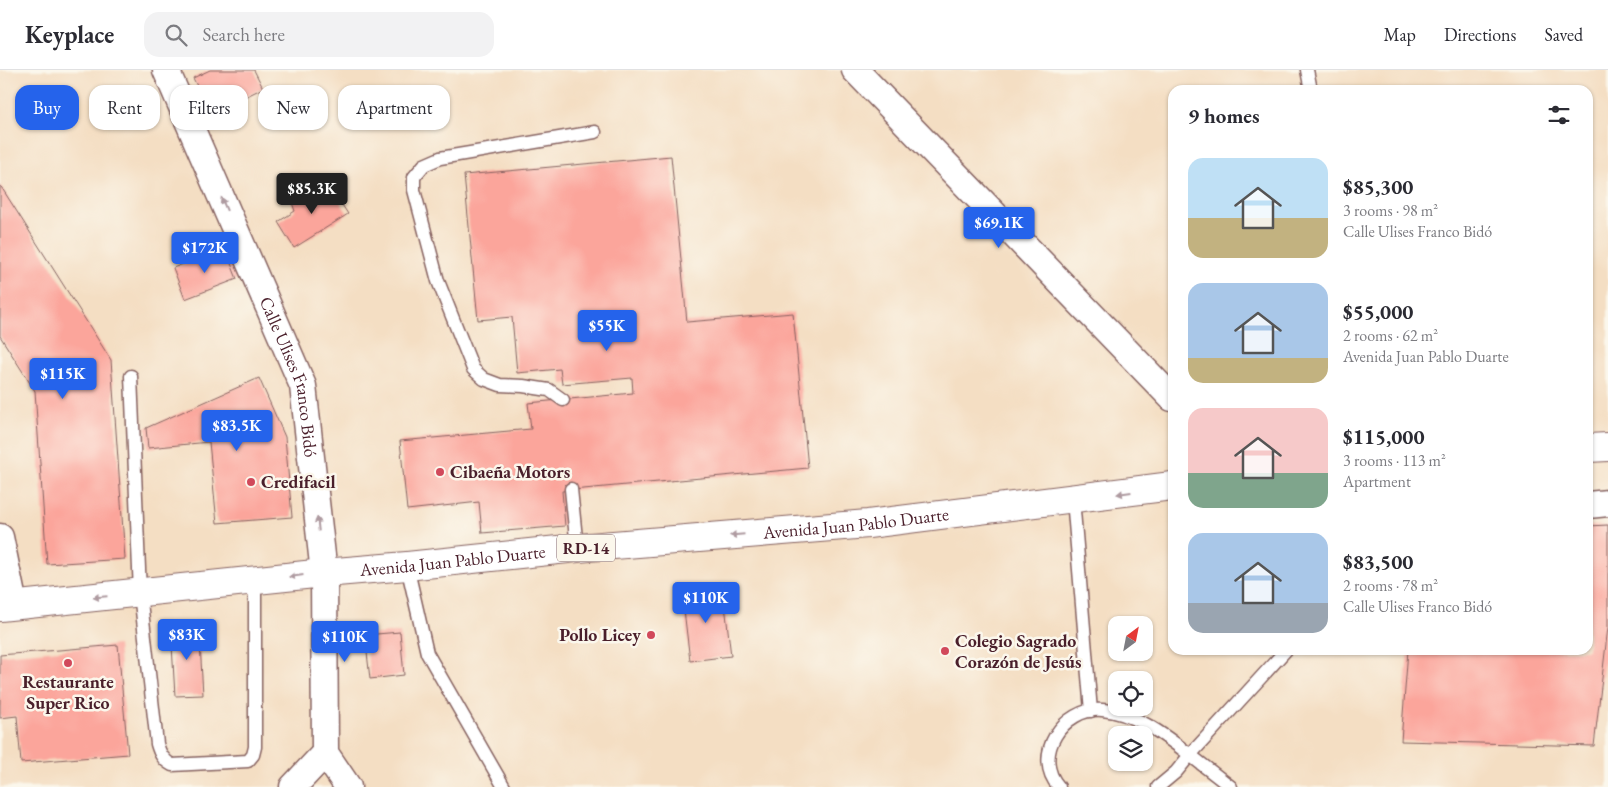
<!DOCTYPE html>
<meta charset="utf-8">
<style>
body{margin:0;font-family:"EB Garamond",serif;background:#f2f2f3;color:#2b2b33;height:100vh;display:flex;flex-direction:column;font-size:19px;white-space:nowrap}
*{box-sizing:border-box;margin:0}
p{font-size:16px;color:#7c7c81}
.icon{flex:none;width:28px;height:28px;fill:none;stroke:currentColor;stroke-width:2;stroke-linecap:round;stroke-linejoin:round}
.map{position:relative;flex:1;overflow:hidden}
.panel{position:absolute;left:1168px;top:15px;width:425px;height:570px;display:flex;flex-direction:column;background:#fff;border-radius:15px;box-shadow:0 1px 4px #0004}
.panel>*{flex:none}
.top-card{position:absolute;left:15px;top:15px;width:475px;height:45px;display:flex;gap:10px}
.needle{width:32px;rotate:32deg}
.fabs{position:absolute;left:1108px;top:546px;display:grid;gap:10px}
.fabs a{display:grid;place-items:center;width:45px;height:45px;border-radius:10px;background:#fff;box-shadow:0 1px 4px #0004;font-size:25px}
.price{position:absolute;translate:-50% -42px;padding:0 11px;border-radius:5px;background:#2563eb;color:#fff;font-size:16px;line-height:32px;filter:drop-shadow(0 1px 2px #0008)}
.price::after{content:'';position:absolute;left:50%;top:30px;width:15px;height:11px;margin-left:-8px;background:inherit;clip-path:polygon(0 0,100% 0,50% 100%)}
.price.on{background:#222;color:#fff}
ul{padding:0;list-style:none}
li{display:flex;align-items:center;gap:15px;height:125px;padding:0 20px}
li span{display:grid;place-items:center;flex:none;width:140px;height:100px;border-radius:15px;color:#555}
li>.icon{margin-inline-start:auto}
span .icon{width:60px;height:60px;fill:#fffc;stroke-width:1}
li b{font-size:21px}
h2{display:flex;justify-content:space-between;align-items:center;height:60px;padding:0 20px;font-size:21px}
.chip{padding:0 18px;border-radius:15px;background:#fff;box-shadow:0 1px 4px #0004;font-size:18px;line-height:45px}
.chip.on{background:#2563eb;color:#fff}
header{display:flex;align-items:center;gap:30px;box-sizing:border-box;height:70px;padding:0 25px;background:#fff;border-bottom:1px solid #e1e1e2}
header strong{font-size:24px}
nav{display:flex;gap:28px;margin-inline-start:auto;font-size:18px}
.search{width:350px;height:45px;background:#f2f2f3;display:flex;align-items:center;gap:12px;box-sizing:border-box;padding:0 18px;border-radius:15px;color:#7c7c81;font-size:19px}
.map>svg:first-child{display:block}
.building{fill:#fba59b}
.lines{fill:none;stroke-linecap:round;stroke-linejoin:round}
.service-casing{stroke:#866260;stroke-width:15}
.minor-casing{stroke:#866260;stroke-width:29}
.primary-casing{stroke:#866260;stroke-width:30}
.service{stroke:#fff;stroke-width:12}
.minor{stroke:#fff;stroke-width:26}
.primary{stroke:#fff;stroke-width:28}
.oneway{fill:#ae9aa0}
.poi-dot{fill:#d1495b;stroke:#fbf7ec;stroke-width:2}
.labels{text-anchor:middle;stroke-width:5;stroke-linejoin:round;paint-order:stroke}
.shield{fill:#fbf7ec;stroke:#7f6065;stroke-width:1}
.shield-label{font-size:16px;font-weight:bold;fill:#4a1f2b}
.street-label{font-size:18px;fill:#4a1f2b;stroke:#fbf7ec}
.poi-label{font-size:18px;font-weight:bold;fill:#4a1f2b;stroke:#fbf7ec;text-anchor:start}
</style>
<header>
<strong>Keyplace</strong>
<div class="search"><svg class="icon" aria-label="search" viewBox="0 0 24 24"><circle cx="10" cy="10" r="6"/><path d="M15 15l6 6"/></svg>Search here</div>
<nav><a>Map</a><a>Directions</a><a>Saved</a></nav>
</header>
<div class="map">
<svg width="1608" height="717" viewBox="0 0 1608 717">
<rect width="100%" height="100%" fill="#fbf7ec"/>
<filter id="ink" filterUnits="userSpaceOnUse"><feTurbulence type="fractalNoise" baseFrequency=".02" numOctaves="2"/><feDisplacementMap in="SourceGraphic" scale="10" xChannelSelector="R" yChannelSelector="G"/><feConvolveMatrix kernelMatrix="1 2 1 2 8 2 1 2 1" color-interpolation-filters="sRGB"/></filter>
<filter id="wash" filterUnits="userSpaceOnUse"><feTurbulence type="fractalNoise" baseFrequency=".0096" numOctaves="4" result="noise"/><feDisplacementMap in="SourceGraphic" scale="20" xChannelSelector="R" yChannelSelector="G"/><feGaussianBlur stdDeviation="1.12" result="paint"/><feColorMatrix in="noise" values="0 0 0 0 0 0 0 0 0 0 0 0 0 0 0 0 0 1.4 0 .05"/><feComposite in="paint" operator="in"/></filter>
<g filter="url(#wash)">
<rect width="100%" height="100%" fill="#f4dec3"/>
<g id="blocks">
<!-- building -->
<g class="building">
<polygon points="210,0 254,0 263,18 211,44 193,8"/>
<polygon points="671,86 687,252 793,243 808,398 562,421 565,456 482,463 479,432 407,440 400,371 531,359 528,333 633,323 632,308 562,314 560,299 517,303 512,247 478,250 464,105"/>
<polygon points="0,115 111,290 125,489 47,494 35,321 0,266"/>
<polygon points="324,115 327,121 331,118 348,144 294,178 278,152 295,141 291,130"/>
<polygon points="225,178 237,209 185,229 173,198"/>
<polygon points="259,308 285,367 292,447 217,453 209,372 148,378 146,358"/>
<polygon points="1608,455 1608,557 1594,676 1401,671 1408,580 1588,580 1588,456"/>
<polygon points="723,518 731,586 690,591 682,523"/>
<polygon points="199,556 203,625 175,626 171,558"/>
<polygon points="400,562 404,605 370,609 365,565"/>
<polygon points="118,575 128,684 21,693 17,646 0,648 0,585"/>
</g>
</g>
</g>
<g filter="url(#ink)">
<use href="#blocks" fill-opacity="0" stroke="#866260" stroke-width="1"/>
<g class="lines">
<defs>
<g id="service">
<polyline points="1307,0 1311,20"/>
<path d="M131,306l9,217 17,151c3,10 6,16 15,21l76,-4 5,-6 2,-8v-166"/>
<polyline points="563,330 549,320 523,316 500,315 484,309 473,299 438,211 414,120 414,107 424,95 440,88 595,62"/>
<polyline points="571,419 577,478"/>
<polyline points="1073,429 1091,641"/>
<polyline points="407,496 427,583 504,717"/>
<path d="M1059,717c-28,-31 4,-80 43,-77 32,2 64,26 88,45l-14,17 -18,15"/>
<polyline points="1231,717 1190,685 1286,580"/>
</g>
<g id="minor">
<path id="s1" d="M166,0l137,316 21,187 1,180 23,34"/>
<polyline points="855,0 1172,328"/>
<polyline points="1588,435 1608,433"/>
<polyline points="0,467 14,535"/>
<polyline points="293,717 325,683"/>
</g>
<g id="primary">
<polyline points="1588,378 1608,377"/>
<path id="s2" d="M0,537l324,-34 83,-7 170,-18 291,-24 304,-38"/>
</g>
</defs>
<!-- service casing -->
<use href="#service" class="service-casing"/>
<!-- minor casing -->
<use href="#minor" class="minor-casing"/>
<!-- primary casing -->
<use href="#primary" class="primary-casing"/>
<!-- service -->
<use href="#service" class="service"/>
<!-- minor -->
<use href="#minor" class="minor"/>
<!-- primary -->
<use href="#primary" class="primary"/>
</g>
<!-- one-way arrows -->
<defs><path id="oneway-solid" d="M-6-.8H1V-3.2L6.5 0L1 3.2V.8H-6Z" transform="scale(1.25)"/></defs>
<g class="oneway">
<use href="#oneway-solid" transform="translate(224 134) rotate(-113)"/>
<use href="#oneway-solid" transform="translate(1124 423) rotate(172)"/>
<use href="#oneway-solid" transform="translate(318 454) rotate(-96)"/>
<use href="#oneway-solid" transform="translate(737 465) rotate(175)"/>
<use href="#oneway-solid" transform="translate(296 506) rotate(173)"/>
<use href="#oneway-solid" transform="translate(100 527) rotate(175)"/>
</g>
</g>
<!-- markers -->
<g class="poi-dot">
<circle cx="440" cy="402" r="5"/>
<circle cx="251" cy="412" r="5"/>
<circle cx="651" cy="565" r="5"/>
<circle cx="945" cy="581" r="5"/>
<circle cx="68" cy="593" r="5"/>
</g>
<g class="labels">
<!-- shield labels -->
<rect class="shield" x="557" y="464.5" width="58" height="27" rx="4"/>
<g class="shield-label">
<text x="586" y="484">RD-14</text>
</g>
<!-- street labels -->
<g class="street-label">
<text dy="6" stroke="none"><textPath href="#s1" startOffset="332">Calle Ulises Franco Bidó</textPath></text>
<text dy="6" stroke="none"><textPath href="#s2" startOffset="860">Avenida Juan Pablo Duarte</textPath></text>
<text dy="6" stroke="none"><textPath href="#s2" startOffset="455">Avenida Juan Pablo Duarte</textPath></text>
</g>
<!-- poi labels -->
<g class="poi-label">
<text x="450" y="408">Cibaeña Motors</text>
<text x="261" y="418">Credifacil</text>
<text x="641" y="571" text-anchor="end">Pollo Licey</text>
<text x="955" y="577">Colegio Sagrado<tspan x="955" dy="21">Corazón de Jesús</tspan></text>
<text x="68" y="618" text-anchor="middle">Restaurante<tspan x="68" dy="21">Super Rico</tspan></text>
</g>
</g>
</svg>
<div class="fabs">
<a><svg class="needle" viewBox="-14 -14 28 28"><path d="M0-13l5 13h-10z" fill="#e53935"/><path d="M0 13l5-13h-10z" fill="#7c7c81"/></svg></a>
<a><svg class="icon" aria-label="locate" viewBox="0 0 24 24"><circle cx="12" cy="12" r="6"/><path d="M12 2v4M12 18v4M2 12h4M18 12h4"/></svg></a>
<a><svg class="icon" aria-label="layers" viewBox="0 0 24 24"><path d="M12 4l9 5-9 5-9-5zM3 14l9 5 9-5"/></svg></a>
</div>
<b class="price on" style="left:312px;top:145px">$85.3K</b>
<b class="price" style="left:999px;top:179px">$69.1K</b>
<b class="price" style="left:205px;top:204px">$172K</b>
<b class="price" style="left:607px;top:282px">$55K</b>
<b class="price" style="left:63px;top:330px">$115K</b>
<b class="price" style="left:237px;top:382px">$83.5K</b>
<b class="price" style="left:706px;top:554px">$110K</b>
<b class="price" style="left:187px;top:591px">$83K</b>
<b class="price" style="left:345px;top:593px">$110K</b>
<div class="top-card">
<a class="chip on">Buy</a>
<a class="chip">Rent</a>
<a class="chip">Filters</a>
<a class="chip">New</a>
<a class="chip">Apartment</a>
</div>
<section class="panel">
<h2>9 homes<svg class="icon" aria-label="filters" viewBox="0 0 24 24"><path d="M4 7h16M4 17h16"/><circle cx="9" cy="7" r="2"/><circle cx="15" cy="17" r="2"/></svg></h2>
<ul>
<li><span style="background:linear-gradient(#bfe0f5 60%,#c2b280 0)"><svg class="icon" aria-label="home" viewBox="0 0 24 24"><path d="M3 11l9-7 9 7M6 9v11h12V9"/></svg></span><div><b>$85,300</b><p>3 rooms · 98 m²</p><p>Calle Ulises Franco Bidó</p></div></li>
<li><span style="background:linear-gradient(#a9c7e8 75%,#c2b280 0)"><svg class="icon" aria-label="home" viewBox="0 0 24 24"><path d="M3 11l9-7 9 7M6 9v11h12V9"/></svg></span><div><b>$55,000</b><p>2 rooms · 62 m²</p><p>Avenida Juan Pablo Duarte</p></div></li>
<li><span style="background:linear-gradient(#f6c9c9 65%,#7fa58c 0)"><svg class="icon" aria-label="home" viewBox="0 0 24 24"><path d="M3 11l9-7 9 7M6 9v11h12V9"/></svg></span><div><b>$115,000</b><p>3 rooms · 113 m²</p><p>Apartment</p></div></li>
<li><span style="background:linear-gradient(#a9c7e8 70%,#9aa5b1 0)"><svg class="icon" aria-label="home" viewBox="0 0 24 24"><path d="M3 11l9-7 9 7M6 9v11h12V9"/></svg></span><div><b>$83,500</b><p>2 rooms · 78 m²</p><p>Calle Ulises Franco Bidó</p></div></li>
</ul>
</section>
</div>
